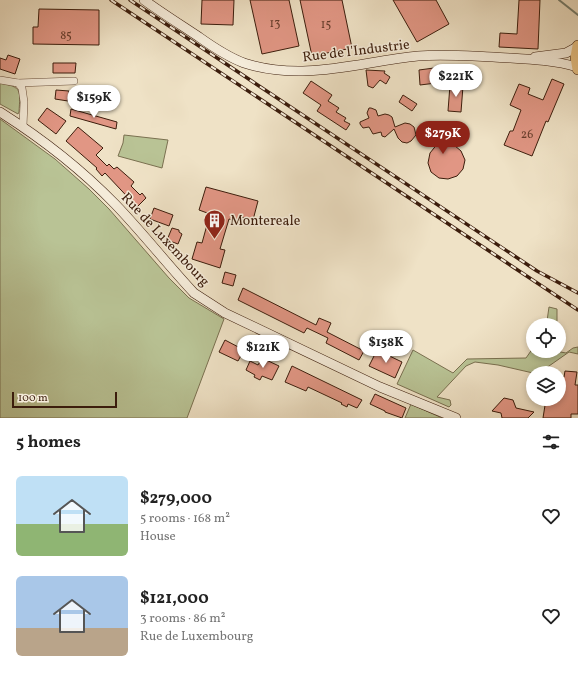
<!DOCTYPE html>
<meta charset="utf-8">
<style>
body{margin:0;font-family:Vollkorn,serif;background:#f6f6f6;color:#222;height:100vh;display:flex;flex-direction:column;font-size:15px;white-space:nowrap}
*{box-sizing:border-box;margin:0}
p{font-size:13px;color:#767676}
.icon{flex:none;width:22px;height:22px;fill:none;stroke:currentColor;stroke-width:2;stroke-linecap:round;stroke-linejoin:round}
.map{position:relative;height:418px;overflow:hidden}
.panel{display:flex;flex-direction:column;background:#fff;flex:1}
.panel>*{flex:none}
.controls{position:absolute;left:526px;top:318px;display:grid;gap:8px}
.controls a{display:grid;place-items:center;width:40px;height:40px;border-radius:50%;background:#fff;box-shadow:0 2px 6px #0003;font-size:20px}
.scale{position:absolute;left:12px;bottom:10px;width:105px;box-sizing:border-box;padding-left:4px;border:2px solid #3c1d0c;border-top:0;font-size:11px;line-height:14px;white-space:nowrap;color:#3c1d0c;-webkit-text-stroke:3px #f5ecda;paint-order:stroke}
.price{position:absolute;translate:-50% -34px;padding:0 9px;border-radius:14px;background:#fff;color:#222;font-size:13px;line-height:26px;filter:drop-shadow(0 1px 2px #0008)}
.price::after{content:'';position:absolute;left:50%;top:24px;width:12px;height:9px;margin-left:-6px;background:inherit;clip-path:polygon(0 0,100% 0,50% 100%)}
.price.on{background:#8f2418;color:#fff}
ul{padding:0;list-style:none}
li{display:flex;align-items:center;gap:12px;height:100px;padding:0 16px}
li span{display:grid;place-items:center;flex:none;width:112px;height:80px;border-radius:6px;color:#555}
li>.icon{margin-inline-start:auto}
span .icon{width:48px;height:48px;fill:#fffc;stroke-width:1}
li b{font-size:17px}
h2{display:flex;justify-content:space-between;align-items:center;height:48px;padding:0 16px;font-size:17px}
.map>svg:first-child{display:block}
.green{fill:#b9c395;stroke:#7a7050}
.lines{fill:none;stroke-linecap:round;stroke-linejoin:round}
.stream{stroke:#747e6e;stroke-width:2}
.building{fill:#e19684;stroke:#3c1d0c}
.street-casing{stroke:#694e3a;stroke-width:8}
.secondary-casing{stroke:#3c1d0c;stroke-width:10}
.primary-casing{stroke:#3c1d0c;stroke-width:12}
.street{stroke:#f5ecda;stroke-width:7}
.secondary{stroke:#f5ecda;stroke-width:9}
.primary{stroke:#e8c183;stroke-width:11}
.rail-casing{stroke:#3c1d0c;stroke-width:3.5}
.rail{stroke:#f5ecda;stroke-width:2;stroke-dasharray:6;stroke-linecap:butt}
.labels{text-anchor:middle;stroke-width:3;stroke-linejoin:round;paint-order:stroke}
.number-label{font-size:12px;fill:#653b2a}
.street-label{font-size:14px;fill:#3c1d0c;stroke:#f5ecda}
.poi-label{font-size:14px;fill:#3c1d0c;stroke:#f5ecda;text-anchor:start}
</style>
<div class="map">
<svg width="578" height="418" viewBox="0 0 578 418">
<rect width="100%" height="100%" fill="#efe2c6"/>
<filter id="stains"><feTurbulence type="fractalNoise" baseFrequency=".005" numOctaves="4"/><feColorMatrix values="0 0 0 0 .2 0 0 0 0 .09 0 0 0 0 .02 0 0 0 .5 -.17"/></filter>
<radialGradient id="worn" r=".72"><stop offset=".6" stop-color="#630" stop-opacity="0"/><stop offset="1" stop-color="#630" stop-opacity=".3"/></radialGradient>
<!-- green -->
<g class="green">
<path d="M0,83c23,4 20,8 19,29l-1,2 -18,-10z"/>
<polygon points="0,119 55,159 89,189 109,209 169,278 189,298 224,319 187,418 0,418"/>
<polygon points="124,135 168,140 162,168 118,156 123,143"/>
<polygon points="549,307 557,309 557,325 545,325 547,321"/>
<polygon points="578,347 578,354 569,352 539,373 533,373 498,365 475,362 466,366 437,397 450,400 451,405 449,407 397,384 413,350 453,373 467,359 526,358 533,348 533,351 555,351 566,353 573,348"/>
<polygon points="411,404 442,418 405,418"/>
</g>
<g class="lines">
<!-- stream -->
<polyline class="stream" points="559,0 578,15"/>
</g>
<!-- building -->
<g class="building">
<polygon points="202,0 234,0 233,25 201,24"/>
<polygon points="250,0 289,0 299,46 262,54"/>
<polygon points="300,0 342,0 352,48 312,56"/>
<polygon points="393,0 436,0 449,24 417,42"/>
<polygon points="519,0 540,0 538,49 499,47 500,33 517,34"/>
<polygon points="39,9 99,10 99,45 33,44 33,27 38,27"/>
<polygon points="8,55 20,59 15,74 0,69 0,58 6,60"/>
<polygon points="53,63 76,63 75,73 53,73"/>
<polygon points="434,68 436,83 420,85 419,70"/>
<polygon points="366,70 385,71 384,73 390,77 386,84 380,80 373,88 368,86"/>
<polygon points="552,79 564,84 548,122 546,121 532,156 504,145 510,131 513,131 521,110 510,105 519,84 530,88 528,94 543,100"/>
<polygon points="311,81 332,95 328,101 339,108 336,112 346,118 344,121 350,124 346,130 317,111 321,105 303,93"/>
<polygon points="450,85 463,86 461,112 448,111"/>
<polygon points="56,90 69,91 68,101 55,99"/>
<polygon points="403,95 417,104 412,111 399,102"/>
<polygon points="47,108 66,121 56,134 38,120"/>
<polygon points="369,108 371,108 376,110 378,116 385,114 389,115 392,117 395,127 405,123 410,124 414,127 416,135 411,141 407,143 402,142 398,138 394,129 385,137 382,136 381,132 373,134 369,127 363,128 360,124 360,122 369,118 367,113"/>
<polygon points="71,109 117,122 116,129 70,116"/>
<polygon points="430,123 435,124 439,128 441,132 439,143 439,142 454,145 461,151 465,160 463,169 457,176 448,179 439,178 431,172 428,163 430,153 438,143 427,141 423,138 421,131 426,125"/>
<polygon points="78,127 103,148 96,155 107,166 109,164 114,169 117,167 134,182 131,186 140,195 142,193 146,198 137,207 105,173 102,176 96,169 97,168 66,141"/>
<polygon points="206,187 258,201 253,220 242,217 240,222 229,219 220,249 225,250 220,268 192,259 197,242 202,243 210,214 199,210"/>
<polygon points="154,208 173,215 169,226 150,219"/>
<polygon points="172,228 179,230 179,232 182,234 178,244 167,240"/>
<polygon points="225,272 236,275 233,286 222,283"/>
<polygon points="243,288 316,325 319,318 331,323 327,332 364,351 359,360 326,343 328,338 307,328 304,333 238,300"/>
<polygon points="225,340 244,350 238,361 219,352"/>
<polygon points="377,350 402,362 395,378 369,366"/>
<polygon points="262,358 279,366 272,380 262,376 260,380 254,377 255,375 246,370 250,361 258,365"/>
<polygon points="292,366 362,400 357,408 348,404 347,407 341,404 342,403 308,387 306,391 285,382"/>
<polygon points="565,371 577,372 575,385 578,385 578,414 571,414 571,418 543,418 546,399 559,399 559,376 564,377"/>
<polygon points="375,394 406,408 402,418 385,412 385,411 370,404"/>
<polygon points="504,398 513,400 516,408 534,412 528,418 502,418 501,413 492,411"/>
</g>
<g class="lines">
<defs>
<g id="street">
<polyline points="0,80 18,83 22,88 24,102 23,126"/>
<polyline points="18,83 74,81"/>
</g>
<g id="secondary">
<path d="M144,0c18,13 37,25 55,37 14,10 29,20 45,26 60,19 114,-1 174,-7 25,-2 50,0 75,1 28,2 58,2 84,10"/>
<polyline points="535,57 566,53 577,47"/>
<path d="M0,112c41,26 80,56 115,92 27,28 52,60 79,89l31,20 155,74 76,31"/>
</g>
<polyline id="primary" points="578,46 576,57 578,69"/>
</defs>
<!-- street casing -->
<use href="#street" class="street-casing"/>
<!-- secondary casing -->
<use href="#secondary" class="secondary-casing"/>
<!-- primary casing -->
<use href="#primary" class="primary-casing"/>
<!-- street -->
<use href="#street" class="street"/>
<!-- secondary -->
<use href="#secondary" class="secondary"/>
<!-- primary -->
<use href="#primary" class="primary"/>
<defs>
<g id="rail">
<polyline points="111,0 578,310"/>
<polyline points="130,0 537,271 578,293"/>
</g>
</defs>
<!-- rail casing -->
<use href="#rail" class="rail-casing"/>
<!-- rail -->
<use href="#rail" class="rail"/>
</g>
<!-- icons -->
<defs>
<symbol id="building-pin" viewBox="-11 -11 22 30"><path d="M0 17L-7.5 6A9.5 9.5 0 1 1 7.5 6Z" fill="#8f2418" stroke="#f5ecda"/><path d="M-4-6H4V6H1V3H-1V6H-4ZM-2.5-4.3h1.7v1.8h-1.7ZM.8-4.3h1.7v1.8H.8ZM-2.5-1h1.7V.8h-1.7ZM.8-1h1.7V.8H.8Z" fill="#fff"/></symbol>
</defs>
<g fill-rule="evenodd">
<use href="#building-pin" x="202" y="208" width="25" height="34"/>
</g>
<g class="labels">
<!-- number labels -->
<g class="number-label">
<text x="275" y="27">13</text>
<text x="326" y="28">15</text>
<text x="66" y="39">85</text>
<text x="527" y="138">26</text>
</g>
<!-- street labels -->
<g class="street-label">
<text transform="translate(356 50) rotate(-7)" y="5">Rue de l'Industrie</text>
<text transform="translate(166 239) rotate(47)" y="5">Rue de Luxembourg</text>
</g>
<!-- poi labels -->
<g class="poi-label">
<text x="230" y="225">Montereale</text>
</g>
</g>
<rect width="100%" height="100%" filter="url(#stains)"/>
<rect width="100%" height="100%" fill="url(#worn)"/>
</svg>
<div class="controls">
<a><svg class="icon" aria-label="locate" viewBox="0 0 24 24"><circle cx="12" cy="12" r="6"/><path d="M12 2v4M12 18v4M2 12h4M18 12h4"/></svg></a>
<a><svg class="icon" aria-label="layers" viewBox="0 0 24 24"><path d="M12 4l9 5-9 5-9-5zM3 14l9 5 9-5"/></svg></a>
</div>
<div class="scale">100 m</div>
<b class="price" style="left:456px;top:98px">$221K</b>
<b class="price" style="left:94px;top:119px">$159K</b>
<b class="price on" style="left:443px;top:155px">$279K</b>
<b class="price" style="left:386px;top:364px">$158K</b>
<b class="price" style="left:263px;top:369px">$121K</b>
</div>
<section class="panel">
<h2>5 homes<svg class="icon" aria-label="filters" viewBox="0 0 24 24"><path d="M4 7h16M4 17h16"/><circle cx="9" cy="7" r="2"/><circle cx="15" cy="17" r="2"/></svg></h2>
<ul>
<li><span style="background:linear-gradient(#bfe0f5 60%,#8fb573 0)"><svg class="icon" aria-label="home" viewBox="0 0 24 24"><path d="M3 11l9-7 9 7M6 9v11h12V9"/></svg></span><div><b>$279,000</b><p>5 rooms · 168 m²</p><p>House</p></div><svg class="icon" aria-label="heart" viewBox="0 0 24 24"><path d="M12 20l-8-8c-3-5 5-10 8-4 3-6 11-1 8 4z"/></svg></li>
<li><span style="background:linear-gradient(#a9c7e8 65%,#b9a48a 0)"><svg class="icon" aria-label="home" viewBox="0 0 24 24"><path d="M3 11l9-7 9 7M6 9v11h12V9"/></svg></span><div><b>$121,000</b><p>3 rooms · 86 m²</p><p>Rue de Luxembourg</p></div><svg class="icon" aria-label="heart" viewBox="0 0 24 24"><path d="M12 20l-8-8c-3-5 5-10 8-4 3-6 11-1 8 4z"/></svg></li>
</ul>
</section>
